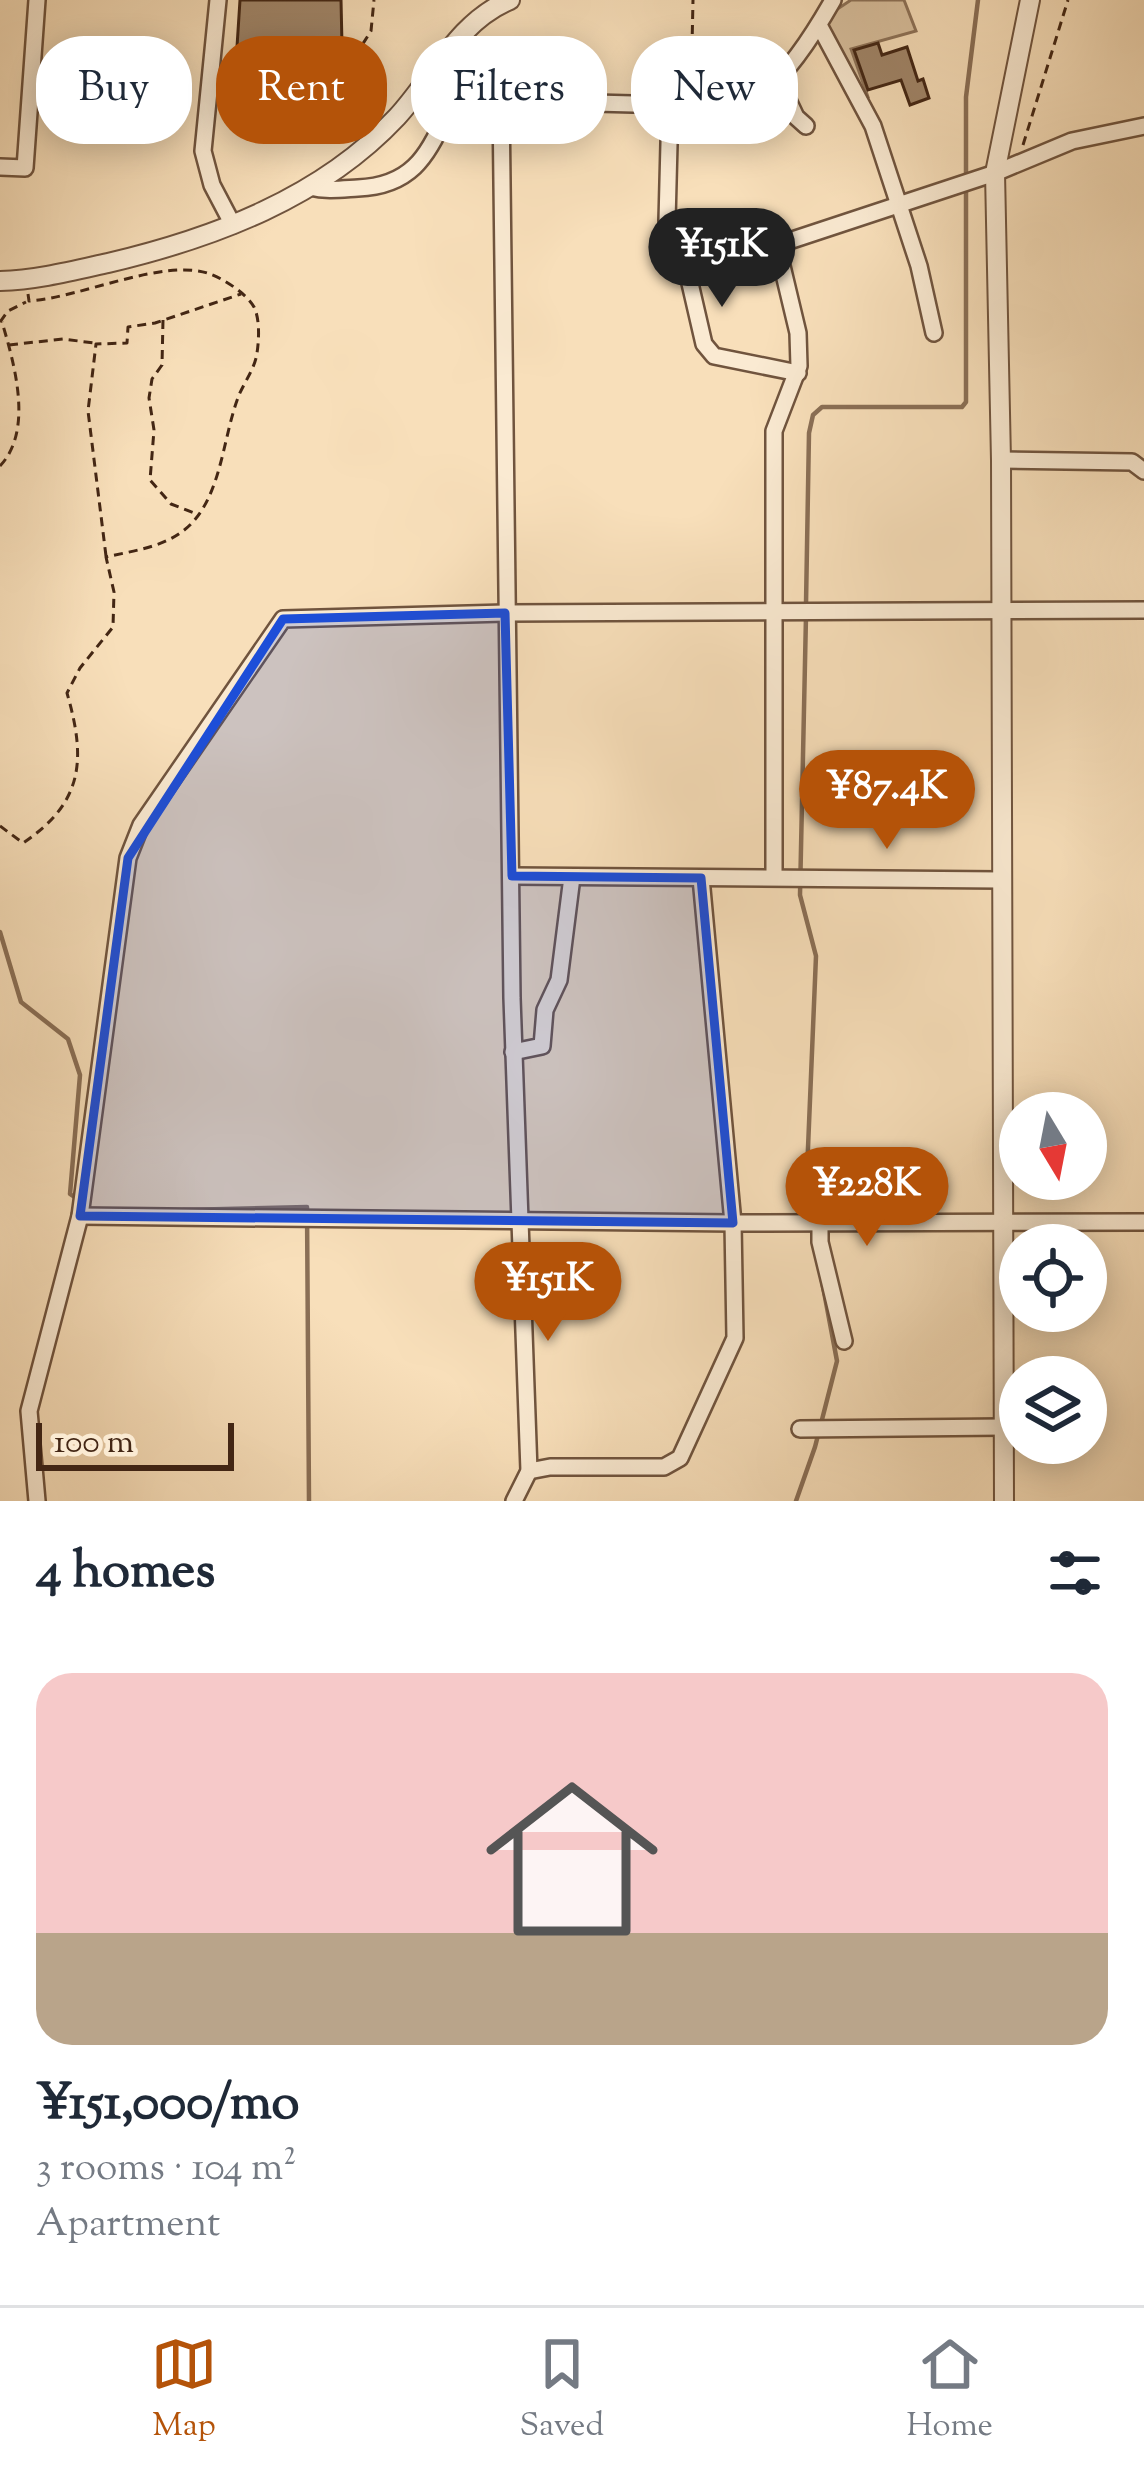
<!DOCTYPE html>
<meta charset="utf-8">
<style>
body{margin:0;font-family:"Sorts Mill Goudy",serif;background:#f2f2f3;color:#1f2937;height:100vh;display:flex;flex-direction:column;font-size:45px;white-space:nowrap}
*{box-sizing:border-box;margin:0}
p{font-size:39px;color:#747a83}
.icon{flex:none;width:66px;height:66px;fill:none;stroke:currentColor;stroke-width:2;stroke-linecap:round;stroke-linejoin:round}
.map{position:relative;height:1501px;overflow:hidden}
.panel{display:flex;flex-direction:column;background:#fff;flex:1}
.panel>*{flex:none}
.hud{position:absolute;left:36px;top:36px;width:1074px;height:108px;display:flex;gap:24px}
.needle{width:78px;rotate:170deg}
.controls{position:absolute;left:999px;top:1092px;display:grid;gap:24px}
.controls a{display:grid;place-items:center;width:108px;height:108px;border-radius:50%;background:#fff;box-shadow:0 6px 30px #0003;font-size:60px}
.scale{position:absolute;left:36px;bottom:30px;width:198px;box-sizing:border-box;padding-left:12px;border:6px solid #432614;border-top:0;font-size:33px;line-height:42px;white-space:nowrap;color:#432614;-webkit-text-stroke:9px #faead2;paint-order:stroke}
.price{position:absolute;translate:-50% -102px;padding:0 27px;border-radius:42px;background:#b45309;color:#fff;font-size:39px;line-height:78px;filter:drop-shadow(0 3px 6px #0008)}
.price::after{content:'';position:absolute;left:50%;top:72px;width:36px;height:27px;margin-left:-18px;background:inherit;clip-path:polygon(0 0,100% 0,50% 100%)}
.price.on{background:#222;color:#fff}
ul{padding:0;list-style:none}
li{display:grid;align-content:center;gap:24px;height:636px;padding:0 36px}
li span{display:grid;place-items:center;height:372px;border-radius:36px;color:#555}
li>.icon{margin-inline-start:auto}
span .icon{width:216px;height:216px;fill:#fffc;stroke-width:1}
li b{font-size:51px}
h2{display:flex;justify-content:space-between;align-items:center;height:144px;padding:0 36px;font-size:51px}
.pill{padding:0 42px;border-radius:48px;background:#fff;box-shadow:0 6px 30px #0003;font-size:42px;line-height:108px}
.pill.on{background:#b45309;color:#fff}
.menu{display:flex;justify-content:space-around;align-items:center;height:168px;border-top:3px solid #e0e1e3;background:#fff;font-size:33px;color:#747a83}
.menu a{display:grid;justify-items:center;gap:6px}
.menu .on{color:#b45309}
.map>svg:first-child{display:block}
.green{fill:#d9c09e;stroke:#8e7359;stroke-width:3}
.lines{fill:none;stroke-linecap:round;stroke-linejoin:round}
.stream{stroke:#8a6f56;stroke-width:4.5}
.building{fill:#a1866a;stroke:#432614;stroke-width:3}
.minor-casing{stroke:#70543e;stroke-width:20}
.tertiary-casing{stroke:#70543e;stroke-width:22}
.path{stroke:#432614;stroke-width:3;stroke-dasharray:9 6;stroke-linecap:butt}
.minor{stroke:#faead2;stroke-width:15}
.tertiary{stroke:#faead2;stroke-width:18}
.marked{fill:#1d4ed8;fill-opacity:0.2;stroke:#1d4ed8;stroke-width:9;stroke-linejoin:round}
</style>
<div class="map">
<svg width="1144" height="1501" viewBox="0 0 1144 1501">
<rect width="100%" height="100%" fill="#f8dfba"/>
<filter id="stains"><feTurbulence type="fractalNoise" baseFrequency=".00167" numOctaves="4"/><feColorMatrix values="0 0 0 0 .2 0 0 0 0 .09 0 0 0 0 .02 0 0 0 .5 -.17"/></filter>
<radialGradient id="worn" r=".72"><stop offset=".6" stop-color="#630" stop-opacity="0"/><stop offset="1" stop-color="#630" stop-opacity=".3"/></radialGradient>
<!-- green -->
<polygon class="green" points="851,0 904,0 916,31 851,49 868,97 861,99 826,25 833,12"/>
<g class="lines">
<!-- stream -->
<g class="stream">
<polyline points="806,604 809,433 813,415 822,407 962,407 966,402 966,97 978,0"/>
<polyline points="0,932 21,1002 68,1039 80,1075 70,1194 79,1200"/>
<polyline points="183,1210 307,1207 309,1501"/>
<polyline points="796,1501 815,1447 837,1361 806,1196 816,956 800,895 806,616"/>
</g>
</g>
<!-- building -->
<g class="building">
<polygon points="240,0 341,0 342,45 334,84 290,90 235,78"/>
<polygon points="878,43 882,55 907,47 918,81 923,79 929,98 910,105 901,80 868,90 854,50"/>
</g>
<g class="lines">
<defs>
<g id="minor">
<polyline points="218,0 203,151 212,185 233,225"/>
<polyline points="819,25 873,126 919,266 934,333"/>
<polyline points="777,77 796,117 806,126"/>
<polyline points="501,101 512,998 529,1471 514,1501"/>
<polyline points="670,105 667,221 683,253"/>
<polyline points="0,167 25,168 37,0"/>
<path d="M310,187c16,4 31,2 48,1 51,-2 70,-30 88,-74l28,-14 236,6c18,-1 40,-3 54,-14 28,-23 52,-62 69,-92"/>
<polyline points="777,245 733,252 683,253 704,344 714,356 798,373"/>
<polyline points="1001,460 1132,462 1144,471"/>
<polyline points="512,876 1000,880"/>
<polyline points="774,876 774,431 799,366 798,333 777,245 995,173 1072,141 1144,126"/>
<polyline points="513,1052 542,1046 545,1010 559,980 572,877"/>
<polyline points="80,1216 733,1223 1144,1222"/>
<polyline points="820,1223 820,1242 844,1341"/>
<polyline points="800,1429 1003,1427"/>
<polyline points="529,1471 550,1467 664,1467 680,1458 735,1338 733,1223 701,878"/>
<polyline points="37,1501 29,1411 80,1216 128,858 141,825 283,619 505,613 1144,610"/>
</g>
<g id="tertiary">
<path d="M0,281c37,-1 72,-10 108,-18 106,-25 213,-65 289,-146 37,-40 60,-95 113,-117"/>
<polyline points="1004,1501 1001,460 995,173 1030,0"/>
</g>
</defs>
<!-- minor casing -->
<use href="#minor" class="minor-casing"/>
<!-- tertiary casing -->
<use href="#tertiary" class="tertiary-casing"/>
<!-- path -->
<g class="path">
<polyline points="691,94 693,0"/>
<polyline points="327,107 338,101 350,64 371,31 374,0"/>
<polyline points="1023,145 1068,0"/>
<polyline points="163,320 162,365 152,379 149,398 154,430 150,480 171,504 197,514"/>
<polyline points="0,322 8,311 26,302"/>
<polyline points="9,345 63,339 94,343"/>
<path d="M0,466c34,-36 14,-103 2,-144"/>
<polyline points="106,556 88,411 96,344 127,343 128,327 155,323 241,294"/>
<path d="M0,826l23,17c61,-41 63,-84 44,-150l13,-25 33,-41 1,-35 -8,-35c30,-7 62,-10 85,-33 31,-32 32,-88 48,-129 6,-14 16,-27 18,-42 2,-13 3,-34 -3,-46 -7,-13 -30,-28 -44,-33 -45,-17 -130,24 -181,27l-1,-7"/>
</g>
<!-- minor -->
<use href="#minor" class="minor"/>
<!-- tertiary -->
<use href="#tertiary" class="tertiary"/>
</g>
<!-- marked area -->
<path class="marked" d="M505,613l7,263 189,2 32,345 -653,-7 48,-358 155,-239z"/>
<rect width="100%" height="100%" filter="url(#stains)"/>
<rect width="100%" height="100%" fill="url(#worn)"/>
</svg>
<div class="controls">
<a><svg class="needle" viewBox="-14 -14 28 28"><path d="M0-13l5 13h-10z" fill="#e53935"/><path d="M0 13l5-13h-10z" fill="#747a83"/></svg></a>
<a><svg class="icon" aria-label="locate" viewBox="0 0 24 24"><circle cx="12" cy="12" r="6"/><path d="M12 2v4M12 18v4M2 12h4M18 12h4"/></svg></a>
<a><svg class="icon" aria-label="layers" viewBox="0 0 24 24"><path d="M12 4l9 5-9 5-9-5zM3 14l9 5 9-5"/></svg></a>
</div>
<div class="scale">100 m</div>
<b class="price on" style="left:722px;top:310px">¥151K</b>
<b class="price" style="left:887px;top:852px">¥87.4K</b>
<b class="price" style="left:867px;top:1249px">¥228K</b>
<b class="price" style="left:548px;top:1344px">¥151K</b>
<div class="hud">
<a class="pill">Buy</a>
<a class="pill on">Rent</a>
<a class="pill">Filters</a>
<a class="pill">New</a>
</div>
</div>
<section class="panel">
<h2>4 homes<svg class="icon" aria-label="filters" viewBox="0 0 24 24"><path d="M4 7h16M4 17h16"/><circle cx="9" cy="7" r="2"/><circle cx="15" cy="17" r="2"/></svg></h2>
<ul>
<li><span style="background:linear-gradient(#f6c9c9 70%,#b9a48a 0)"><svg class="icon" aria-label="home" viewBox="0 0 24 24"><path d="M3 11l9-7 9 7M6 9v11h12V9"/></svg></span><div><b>¥151,000/mo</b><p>3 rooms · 104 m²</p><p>Apartment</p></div></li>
</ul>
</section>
<nav class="menu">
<a class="on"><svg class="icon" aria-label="map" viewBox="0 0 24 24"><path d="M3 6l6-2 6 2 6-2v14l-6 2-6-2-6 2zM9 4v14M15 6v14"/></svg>Map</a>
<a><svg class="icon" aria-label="saved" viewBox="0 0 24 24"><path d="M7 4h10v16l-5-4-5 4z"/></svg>Saved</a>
<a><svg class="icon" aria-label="home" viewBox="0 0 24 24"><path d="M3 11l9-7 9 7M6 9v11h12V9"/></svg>Home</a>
</nav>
